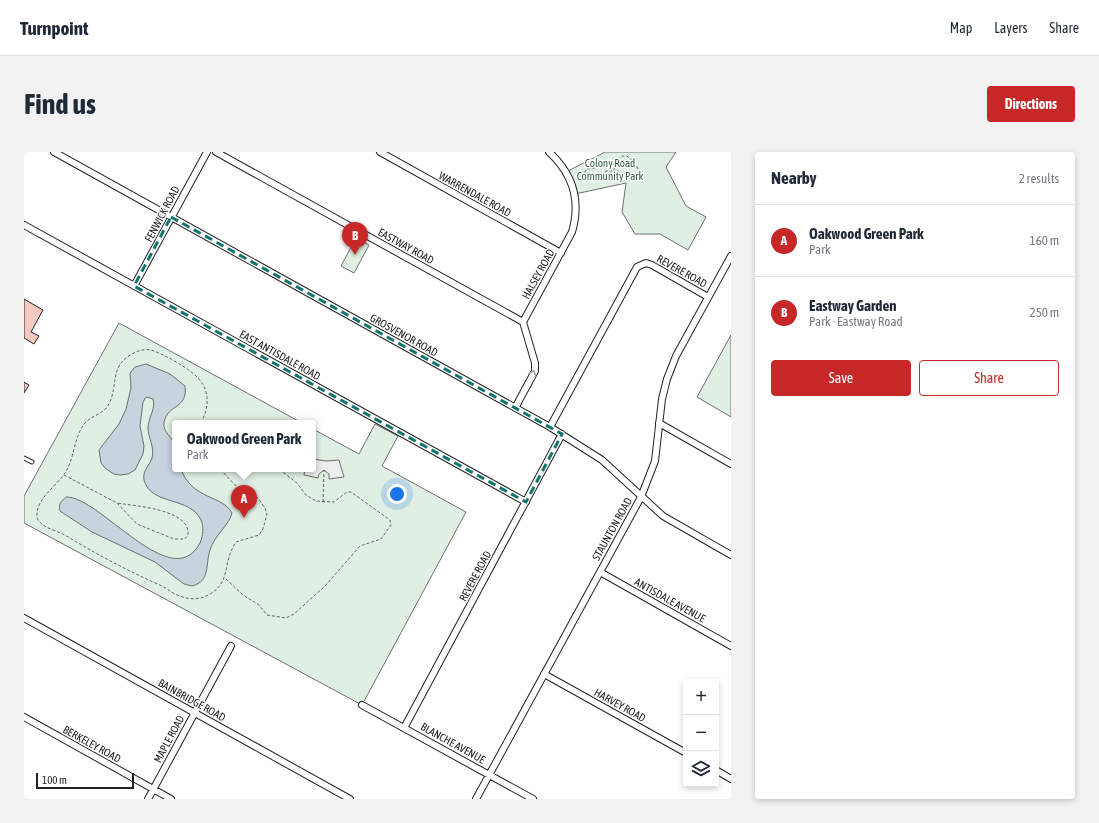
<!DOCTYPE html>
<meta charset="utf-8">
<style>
:root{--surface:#fff;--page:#f2f2f3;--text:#1f2937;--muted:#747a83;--line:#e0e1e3;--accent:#c62828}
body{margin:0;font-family:"Asap Condensed",sans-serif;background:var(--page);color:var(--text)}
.controls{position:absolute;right:12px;bottom:12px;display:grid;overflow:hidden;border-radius:4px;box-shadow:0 2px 6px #0003}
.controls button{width:36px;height:36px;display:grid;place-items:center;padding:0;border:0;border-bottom:1px solid var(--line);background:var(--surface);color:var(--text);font:20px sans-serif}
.scale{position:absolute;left:12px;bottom:10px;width:98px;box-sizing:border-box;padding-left:4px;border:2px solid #222;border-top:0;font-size:11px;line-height:14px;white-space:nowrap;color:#222;-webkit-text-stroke:3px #fff;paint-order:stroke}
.you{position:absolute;left:373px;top:342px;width:14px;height:14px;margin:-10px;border:3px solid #fff;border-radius:50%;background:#1a73e8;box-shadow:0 0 0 6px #1a73e833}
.badge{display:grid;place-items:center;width:26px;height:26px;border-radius:50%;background:var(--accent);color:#fff;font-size:13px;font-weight:700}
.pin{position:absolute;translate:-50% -33px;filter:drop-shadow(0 1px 2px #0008)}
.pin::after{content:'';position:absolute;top:21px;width:14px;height:12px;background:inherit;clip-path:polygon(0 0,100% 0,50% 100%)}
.popup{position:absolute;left:148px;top:268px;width:144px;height:52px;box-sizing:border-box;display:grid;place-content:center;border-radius:4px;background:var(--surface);filter:drop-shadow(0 1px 3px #0005);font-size:13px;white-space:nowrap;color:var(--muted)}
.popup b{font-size:15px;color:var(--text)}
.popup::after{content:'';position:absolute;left:50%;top:100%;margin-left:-8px;border:8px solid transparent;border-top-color:var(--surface)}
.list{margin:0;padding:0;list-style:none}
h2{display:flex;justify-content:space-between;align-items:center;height:52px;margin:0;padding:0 16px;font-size:17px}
h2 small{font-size:13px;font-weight:400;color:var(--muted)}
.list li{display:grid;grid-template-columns:26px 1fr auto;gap:12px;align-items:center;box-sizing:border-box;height:72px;padding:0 16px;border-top:1px solid var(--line)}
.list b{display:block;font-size:15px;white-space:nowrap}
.list p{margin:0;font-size:13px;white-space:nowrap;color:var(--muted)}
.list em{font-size:13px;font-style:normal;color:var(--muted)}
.actions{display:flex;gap:8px;padding:12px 16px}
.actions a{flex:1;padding:9px 0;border:1px solid var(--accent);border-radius:4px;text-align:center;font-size:14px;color:var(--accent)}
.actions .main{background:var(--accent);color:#fff}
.icon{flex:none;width:22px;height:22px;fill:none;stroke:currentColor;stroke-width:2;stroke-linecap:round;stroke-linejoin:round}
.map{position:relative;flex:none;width:707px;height:647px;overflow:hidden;border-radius:4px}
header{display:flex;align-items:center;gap:24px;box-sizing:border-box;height:56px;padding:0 20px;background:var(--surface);border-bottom:1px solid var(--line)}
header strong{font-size:19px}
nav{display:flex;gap:22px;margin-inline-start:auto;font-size:14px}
.intro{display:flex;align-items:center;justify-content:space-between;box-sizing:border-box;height:96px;padding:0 24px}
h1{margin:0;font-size:28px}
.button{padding:10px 18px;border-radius:4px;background:var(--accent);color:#fff;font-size:14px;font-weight:700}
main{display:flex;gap:24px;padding:0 24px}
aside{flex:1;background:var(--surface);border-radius:4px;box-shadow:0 2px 6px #0003}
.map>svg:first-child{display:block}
.green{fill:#e0efe3;stroke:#6f6f6f}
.parking{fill:#ededed;stroke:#6f6f6f}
.water{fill:#c7d3dd;stroke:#6f6f6f}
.building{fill:#f3c9c0;stroke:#222}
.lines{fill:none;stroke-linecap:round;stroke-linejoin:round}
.lane-casing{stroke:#222;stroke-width:5}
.street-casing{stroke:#222;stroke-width:8}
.path{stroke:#646464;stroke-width:1;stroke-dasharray:3 2;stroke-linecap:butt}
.lane{stroke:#fff;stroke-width:3}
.street{stroke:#fff;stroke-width:6}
.oneway{stroke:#9c9c9c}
.marked{fill:none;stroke:#0f766e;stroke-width:3;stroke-dasharray:8 5;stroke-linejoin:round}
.labels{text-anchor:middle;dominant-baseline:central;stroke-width:3;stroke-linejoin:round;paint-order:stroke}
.park-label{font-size:11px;fill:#2f5e38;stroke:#fff}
.street-label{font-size:11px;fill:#222;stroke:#fff}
</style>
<header>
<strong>Turnpoint</strong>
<nav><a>Map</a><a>Layers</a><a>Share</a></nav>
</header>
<div class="intro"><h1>Find us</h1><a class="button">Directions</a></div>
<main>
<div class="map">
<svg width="707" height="647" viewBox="0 0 707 647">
<rect width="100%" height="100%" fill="#fff"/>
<path class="green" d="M581,0H652L642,15L662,54L682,65L664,98L636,82H611L598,60L602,31L551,42L542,20Z
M332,86L345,93L330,121L317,114Z
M95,171L278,271H151V317H289V277L335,302L351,272L374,284L358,314L442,360L338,553L0,371V344Z
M707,183V265L673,245Z"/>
<path class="parking" d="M289,307L302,309L315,308L320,325L305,327V322L300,318L295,322L294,326L280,323L281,317H289Z"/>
<path class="water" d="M122,212L146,222L161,234C164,257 144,252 140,270C138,281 150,285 151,295C152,302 151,310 151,317H157C168,348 199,343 208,361C206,372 190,384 186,398C181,413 187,429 168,434L160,432L131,410L68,380L36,359C34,353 37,349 42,345C76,344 148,444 176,391C179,384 180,375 177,368C166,344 127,354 120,328C118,319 126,313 128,306C131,295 124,286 124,276C124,266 132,257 129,247L122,245L119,250L116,274L120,294L119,302L111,318L104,322L96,323L90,322L82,317L77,311L75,298L95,272L102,257L107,236L106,221L111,215Z"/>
<path class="building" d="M0,147L19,158L7,180L15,184L10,192L0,186Z
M0,230L5,233L0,241Z"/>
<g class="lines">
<defs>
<path id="lane" d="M0,306L8,310"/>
<path id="street" d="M30,0L526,275L578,308L639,364L707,403
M192,0L499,170
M356,0L537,101
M0,73L502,350
M110,134L183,0
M491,256L511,219V211L499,170L548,80C557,49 549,22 525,0
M635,271L707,312
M526,275L613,115L622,111L628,113L684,145
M576,420L707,494
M0,466L326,647
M520,522L662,601
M338,553L509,647
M0,565L147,647
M380,576L538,282
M692,618L707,627
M124,647L207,494
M452,647L617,345L631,309L638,247L643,227L652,204L707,104"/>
</defs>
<use href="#lane" class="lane-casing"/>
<use href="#street" class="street-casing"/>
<path class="path" d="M590,11L598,4H603L611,11L618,25
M590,19L592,23H595L596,21L592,17
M554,26L560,23L573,26L582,19H590L591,13L581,8L572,16L562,17L560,23
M177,271C184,258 186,243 178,231C171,219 140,202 127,198C121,197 115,198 110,201C83,214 96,236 83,255C77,263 67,264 61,271C49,286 51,306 41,321C31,336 11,347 13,366C18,376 31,378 41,383C72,402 104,419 138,434C144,437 149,442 156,444C163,447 172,448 180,445C209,433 197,412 212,390L235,383L239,377L243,362L241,356L234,346L211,333L196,317
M40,323L93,351L113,372L150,387H161L164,383C167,357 110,354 93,351
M299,350L300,318
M202,427L219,443L235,453L243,463L262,466L270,462L301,434L336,394L357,387L367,373L366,368L327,340H323L310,350L292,349L282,343L273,331L255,317"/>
<use href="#lane" class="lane"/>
<use href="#street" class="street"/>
</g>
<defs><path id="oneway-chevron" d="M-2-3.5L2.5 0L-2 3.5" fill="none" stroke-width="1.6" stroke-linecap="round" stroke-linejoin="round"/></defs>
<use class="oneway" href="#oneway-chevron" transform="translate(509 221) rotate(-70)"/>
<path class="marked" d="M147,65L538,282L502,350L110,134Z"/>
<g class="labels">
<g class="park-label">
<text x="586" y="11">Colony Road<tspan x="586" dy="13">Community Park</tspan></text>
</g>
<g class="street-label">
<text transform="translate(451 42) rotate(29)">WARRENDALE ROAD</text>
<text transform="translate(138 62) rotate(-62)">FENWICK ROAD</text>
<text transform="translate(382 94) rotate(29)">EASTWAY ROAD</text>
<text transform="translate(658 119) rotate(29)">REVERE ROAD</text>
<text transform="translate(514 122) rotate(-61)">HALSEY ROAD</text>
<text transform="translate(380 183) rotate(29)">GROSVENOR ROAD</text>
<text transform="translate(256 203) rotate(29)">EAST ANTISDALE ROAD</text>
<text transform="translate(588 377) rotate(-61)">STAUNTON ROAD</text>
<text transform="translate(451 424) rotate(-62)">REVERE ROAD</text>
<text transform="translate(646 448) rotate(29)">ANTISDALE AVENUE</text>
<text transform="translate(168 548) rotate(29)">BAINBRIDGE ROAD</text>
<text transform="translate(596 553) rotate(29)">HARVEY ROAD</text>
<text transform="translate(145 587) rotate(-62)">MAPLE ROAD</text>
<text transform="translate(429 591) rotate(29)">BLANCHE AVENUE</text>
<text transform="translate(68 592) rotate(29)">BERKELEY ROAD</text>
</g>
</g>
</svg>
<div class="controls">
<button>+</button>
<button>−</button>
<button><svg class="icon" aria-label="layers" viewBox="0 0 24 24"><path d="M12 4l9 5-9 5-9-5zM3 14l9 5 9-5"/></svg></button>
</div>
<div class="scale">100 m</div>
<div class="you"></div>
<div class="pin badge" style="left:220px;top:366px">A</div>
<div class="popup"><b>Oakwood Green Park</b>Park</div>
<div class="pin badge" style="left:331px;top:103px">B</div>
</div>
<aside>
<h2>Nearby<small>2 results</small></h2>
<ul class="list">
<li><span class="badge">A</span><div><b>Oakwood Green Park</b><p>Park</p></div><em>160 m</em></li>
<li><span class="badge">B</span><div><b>Eastway Garden</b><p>Park · Eastway Road</p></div><em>250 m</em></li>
</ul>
<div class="actions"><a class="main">Save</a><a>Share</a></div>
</aside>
</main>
